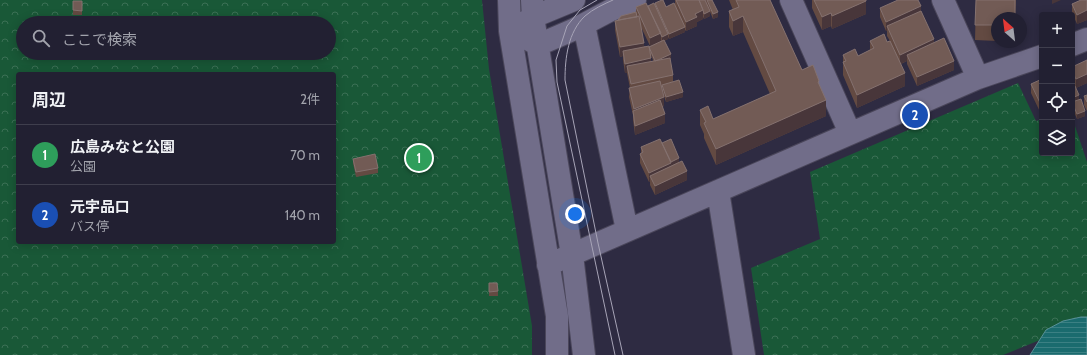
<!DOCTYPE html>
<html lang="ja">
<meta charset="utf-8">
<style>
:root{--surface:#222032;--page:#2a283a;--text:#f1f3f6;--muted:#a2a3ac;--line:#3f3e4d;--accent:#b45309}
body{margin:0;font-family:Cabin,"Noto Sans JP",sans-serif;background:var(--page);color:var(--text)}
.controls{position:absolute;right:12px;top:12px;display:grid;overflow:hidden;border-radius:4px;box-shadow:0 2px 10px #0003}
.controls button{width:36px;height:36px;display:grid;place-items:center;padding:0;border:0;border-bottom:1px solid var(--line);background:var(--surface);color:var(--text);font:20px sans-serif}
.compass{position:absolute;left:991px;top:12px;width:36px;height:36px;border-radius:50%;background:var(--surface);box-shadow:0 2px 10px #0003;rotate:332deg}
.you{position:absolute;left:575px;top:214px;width:14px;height:14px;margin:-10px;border:3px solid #fff;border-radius:50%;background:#1a73e8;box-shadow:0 0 0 6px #1a73e833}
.badge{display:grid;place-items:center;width:26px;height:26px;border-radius:50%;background:var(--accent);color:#fff;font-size:13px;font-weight:700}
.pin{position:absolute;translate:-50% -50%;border:2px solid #fff;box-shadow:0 1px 4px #0006}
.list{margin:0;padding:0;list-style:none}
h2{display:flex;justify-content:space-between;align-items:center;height:52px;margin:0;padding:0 16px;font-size:17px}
h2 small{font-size:13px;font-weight:400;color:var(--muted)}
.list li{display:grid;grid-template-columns:26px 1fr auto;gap:12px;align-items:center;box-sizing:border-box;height:60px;padding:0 16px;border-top:1px solid var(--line)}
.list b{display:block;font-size:15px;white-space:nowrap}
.list p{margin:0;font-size:13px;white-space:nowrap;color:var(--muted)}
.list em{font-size:13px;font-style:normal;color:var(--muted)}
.icon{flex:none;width:22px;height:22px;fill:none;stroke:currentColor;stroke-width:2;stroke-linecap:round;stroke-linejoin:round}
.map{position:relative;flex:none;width:1087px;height:355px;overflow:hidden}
.search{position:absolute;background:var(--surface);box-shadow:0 2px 10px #0003;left:16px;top:16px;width:320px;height:44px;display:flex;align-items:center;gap:10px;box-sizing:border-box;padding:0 14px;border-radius:22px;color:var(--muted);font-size:15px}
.panel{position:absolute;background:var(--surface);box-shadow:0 2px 10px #0003;left:16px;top:72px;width:320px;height:172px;border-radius:4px}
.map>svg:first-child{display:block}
.park{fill:url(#park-crowns);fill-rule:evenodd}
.water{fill:url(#water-rules);stroke:#589097}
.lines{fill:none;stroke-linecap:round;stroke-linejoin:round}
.minor-casing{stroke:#4a465a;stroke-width:24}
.minor{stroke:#716d89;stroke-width:22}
.tram{stroke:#a7a4b7;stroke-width:1}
.wall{fill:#634a42;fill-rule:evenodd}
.shaded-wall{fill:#48363a}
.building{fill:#725b55;stroke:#84716f}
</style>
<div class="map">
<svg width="1087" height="355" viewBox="0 0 1087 355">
<defs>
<pattern id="park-crowns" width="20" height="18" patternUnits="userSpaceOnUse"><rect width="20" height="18" fill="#195837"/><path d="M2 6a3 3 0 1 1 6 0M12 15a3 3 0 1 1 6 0" fill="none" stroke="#3b7055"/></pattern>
<pattern id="water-rules" width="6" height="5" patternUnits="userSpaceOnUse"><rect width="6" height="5" fill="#1a6b6e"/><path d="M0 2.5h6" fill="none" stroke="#3b8083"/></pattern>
</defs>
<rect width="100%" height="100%" fill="#2e2b42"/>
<path class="park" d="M0,0H482L489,69L532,326V355H0ZM23,23H329V53H23ZM18,74H334V242H18Z
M1018,83L1036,121L1042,119V153H1072V117L1087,162V321L1003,355H764L751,268L820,239L810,172Z"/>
<path class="water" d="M1081,317H1087V355H1030L1046,330L1063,321Z"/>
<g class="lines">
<defs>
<path id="minor" d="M509,0L510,31L557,316V355
M532,0L533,17L572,255L584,355
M791,0L850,133
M943,0L978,78
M522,24L533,17L574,0
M584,25L627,230
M526,38L538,45L575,29L611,10L635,0
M1072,45L1087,39
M718,191L744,355
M548,265L978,78L1042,56"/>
</defs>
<use href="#minor" class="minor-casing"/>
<use href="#minor" class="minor"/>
<path class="tram" d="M597,0L580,10L567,26L556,60L557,82L615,355
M613,0C604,4 593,9 585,16C568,32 565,58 565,80L598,243L623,355"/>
</g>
<path class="wall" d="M675,0H705L710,16L704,19L703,17V19L697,22V26L686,31L685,30V32L669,39L668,37V39L664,41L671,59H670L673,75V82L683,97L666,102L662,90V87H661L664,106L662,107L665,123L635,135L633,120V115L629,97L630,88L627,73H625L623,60V56L620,57L615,30V21L618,20L636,12V7L655,5V3L666,7L675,5ZM641,27L650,46L649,47L644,46ZM651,55L653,60V61H651Z
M705,0H712L718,17L713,19Z
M729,0H770L802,70L819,86L826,116L716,165L704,138V134L700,125V110L713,119L770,94L743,32L733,36L729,27V11L733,10Z
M812,0H866V14L832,29L831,26L822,30L812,8Z
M976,0H1016L1015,18H997V41L975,40Z
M1087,0V20L1077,24L1072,13V4Z
M73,1H82V15H73Z
M880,8L921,11L934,42L954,70L917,86L907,64V61L901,64L905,86L857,108L843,75V55L858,56L870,50V41L887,42L890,41L887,36V31H886L880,17Z
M1087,60V83L1076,88L1072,80V67Z
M1042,79V114H1041L1031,93V84Z
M1072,87L1085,116L1077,119L1072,107Z
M1087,95V111L1084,105V96Z
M662,143L679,162L687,180L655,195L650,185V182H649L640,163V154L641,153V147Z
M353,159L378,168V173L356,177L353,163Z
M489,283L498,291V296H489Z"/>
<path class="shaded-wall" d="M1052,0H1061L1052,4Z
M866,1V14L832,29V16Z
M921,6V16L887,26V31H886V22Z
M703,10V19L697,22V26L686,31V22L695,14Z
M1087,10V20L1077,24V15Z
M710,11V16L704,19V14Z
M718,12V17L713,19V14Z
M831,13V26L822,30V17Z
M743,16V32L733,36V21Z
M685,27V32L669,39V34Z
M661,33V43L650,47V38Z
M668,34V39L662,42V37Z
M934,39V48L907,55V61L900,64V55Z
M644,43V52L623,51V56L620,57V47Z
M671,54V59L655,66V61Z
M651,58V68L627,66V73H625V64Z
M954,61V70L917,86V77Z
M905,73V86L857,108V95Z
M1087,74V83L1076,88V79Z
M683,92V97L666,102V97Z
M1079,95V100L1072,103V98Z
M664,97V106L634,118V109Z
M826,100V116L716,165V149Z
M1085,111V116L1077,119V114Z
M665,114V123L635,135V126Z
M679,158V162L650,176V182H649V173Z
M687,171V180L655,195V186Z"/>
<path class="building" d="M662,0H663L666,7L674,3L685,27L669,34L655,3Z
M676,0H699L703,10L695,14L697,17L686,22Z
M699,0H705L710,11L704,14L703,10Z
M707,0H712L718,12L713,14Z
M736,0H770L802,70L813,65L819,81L818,82L826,100L716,149L704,123L706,122L700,110L708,106L713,119L776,91L743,16L733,21L729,11L739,7Z
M814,0H866V1L832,16L831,13L822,17Z
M898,0H918L921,6L886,22L880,8Z
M976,0H1015V18H997V25H975Z
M1081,0H1087V10L1077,15L1072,4Z
M73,1H82V11L73,10Z
M646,3L661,33L650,38L636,7Z
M654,3L668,34L662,37L648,6Z
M921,11L934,39L900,55L887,26Z
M636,12L637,17L618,20L621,16Z
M639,16L644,43L620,47L615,21Z
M884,34L887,42L890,41L905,73L857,95L843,62L846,61L843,55L855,49L858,56L874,48L870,41Z
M944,38L954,61L917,77L907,55Z
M664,40L671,54L658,60L655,61L649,47Z
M649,46L651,58L625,64L623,51Z
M670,58L673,75L631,84L627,66Z
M1087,60V74L1076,79L1072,71V67Z
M1042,79V105H1041L1031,84Z
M679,80L683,92L666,97L662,85Z
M660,81L664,97L634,109L629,88Z
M1075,86L1079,95L1072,98V87Z
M1087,95V102L1084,96Z
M1081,99L1085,111L1077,114L1072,102Z
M660,100L665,114L635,126L633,111Z
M660,139L671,163L649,173L640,154L643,152L641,147Z
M671,139L679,158L671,162L662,143Z
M375,154L378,168L356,172L353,159Z
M682,161L687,171L655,186L650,176Z
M489,283H497L498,291L489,292Z"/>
</svg>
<div class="controls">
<button>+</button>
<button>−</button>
<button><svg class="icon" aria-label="locate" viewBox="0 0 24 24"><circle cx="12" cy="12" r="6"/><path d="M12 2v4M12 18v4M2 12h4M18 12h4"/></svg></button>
<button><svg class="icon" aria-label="layers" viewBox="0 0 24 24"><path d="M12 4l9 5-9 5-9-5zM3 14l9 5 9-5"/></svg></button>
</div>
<svg class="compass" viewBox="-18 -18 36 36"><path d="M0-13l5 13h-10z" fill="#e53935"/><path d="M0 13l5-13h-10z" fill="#a2a3ac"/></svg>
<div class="you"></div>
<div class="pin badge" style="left:419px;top:158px;background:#2e9e5b">1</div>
<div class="pin badge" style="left:915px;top:115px;background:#1a4fb4">2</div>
<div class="search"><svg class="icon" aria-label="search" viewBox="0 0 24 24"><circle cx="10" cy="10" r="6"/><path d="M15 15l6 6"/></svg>ここで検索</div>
<section class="panel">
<h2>周辺<small>2件</small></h2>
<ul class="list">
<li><span class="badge" style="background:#2e9e5b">1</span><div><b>広島みなと公園</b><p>公園</p></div><em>70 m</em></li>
<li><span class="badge" style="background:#1a4fb4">2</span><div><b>元宇品口</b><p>バス停</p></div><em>140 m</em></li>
</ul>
</section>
</div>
